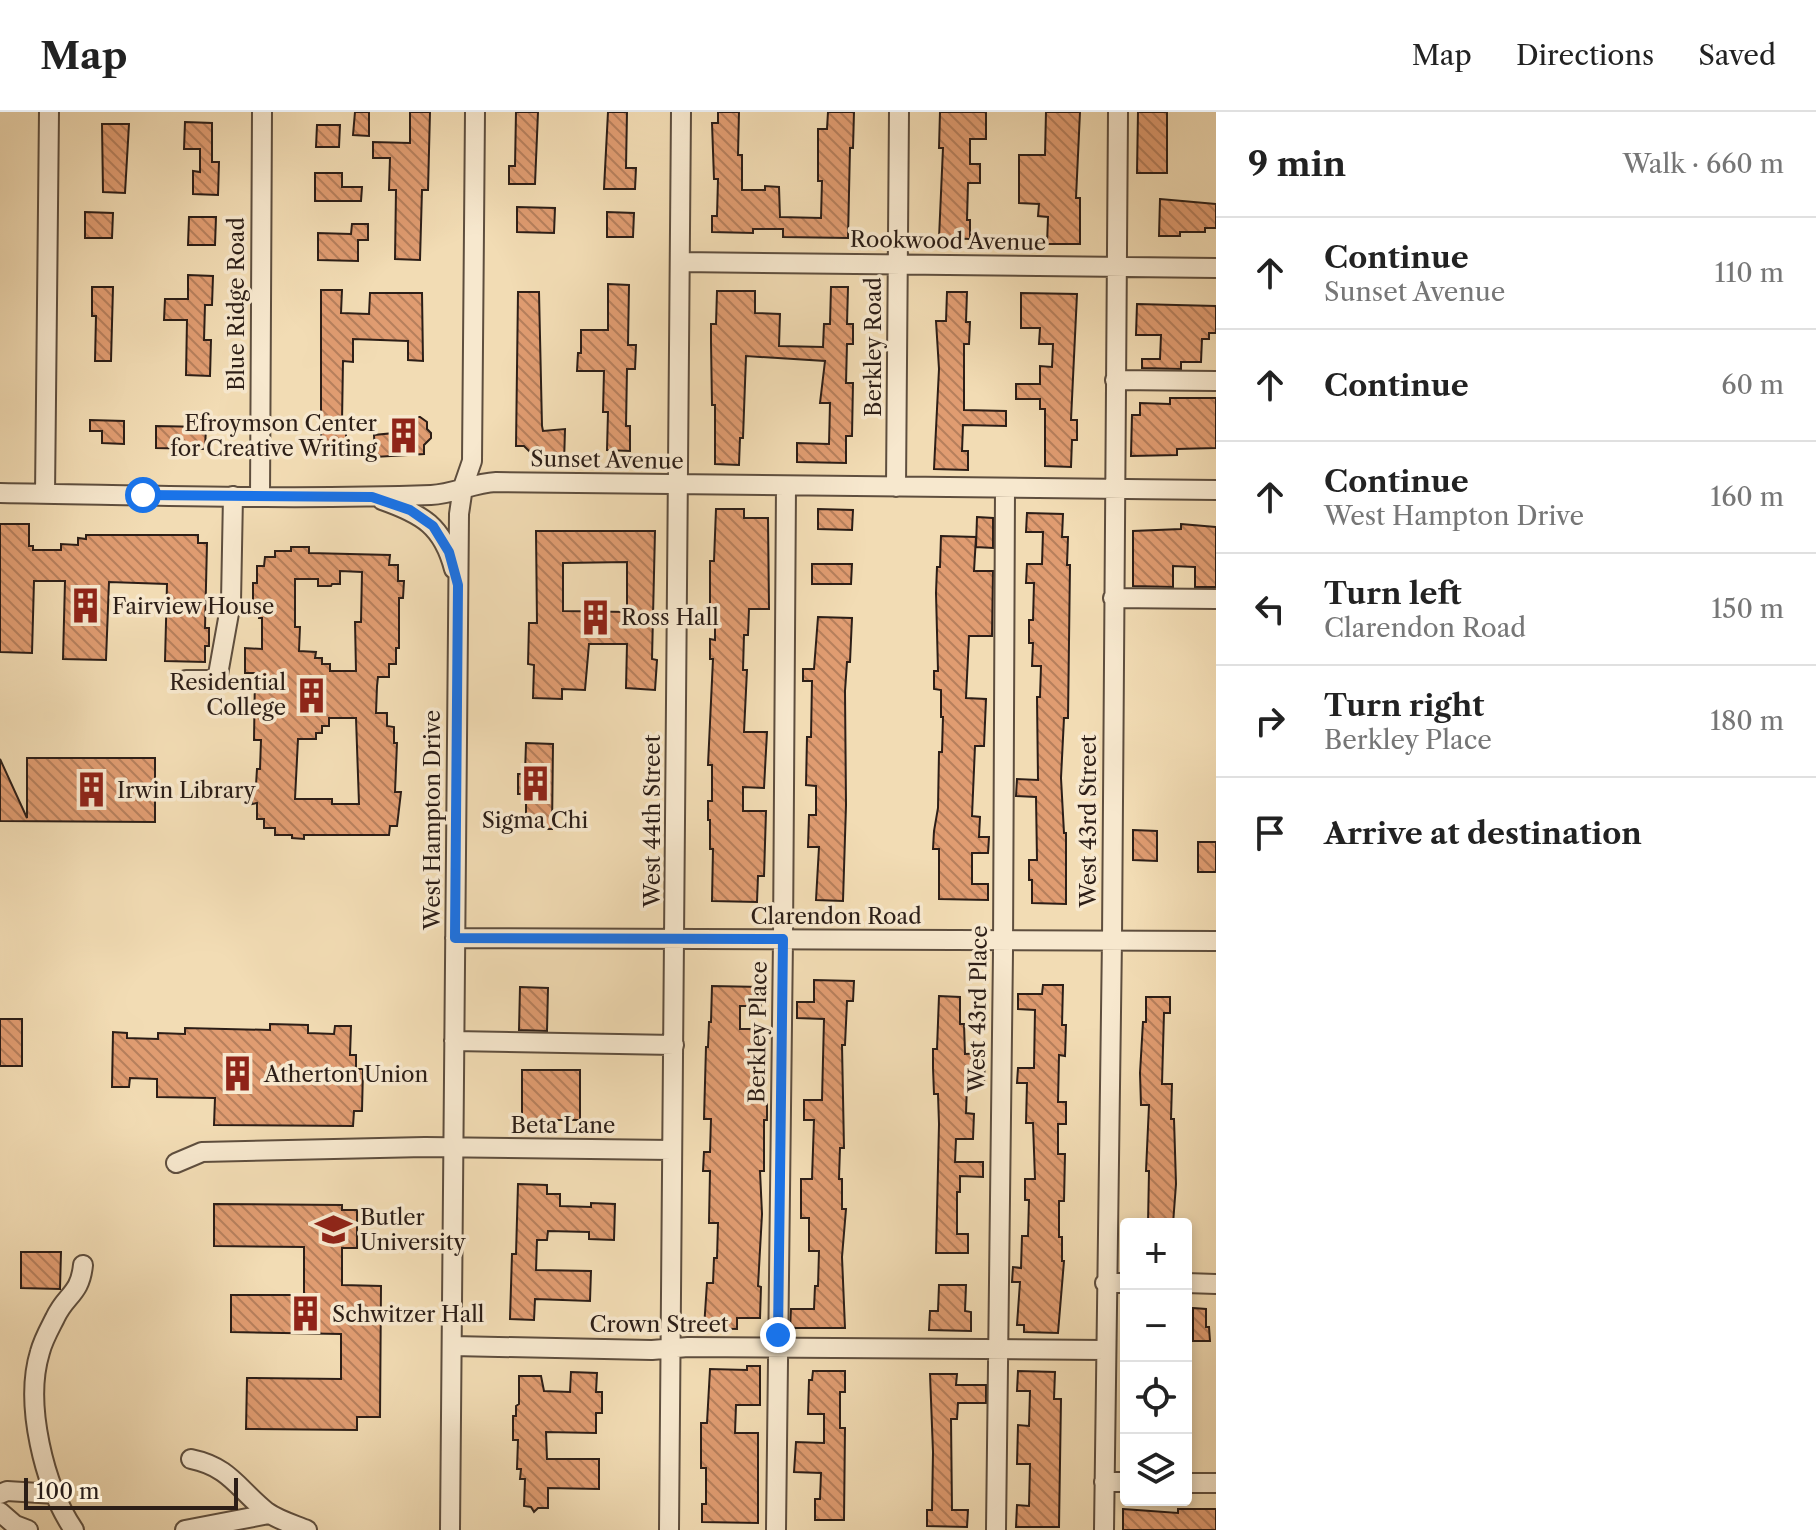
<!DOCTYPE html>
<meta charset="utf-8">
<style>
:root{--surface:#fff;--page:#f6f6f6;--text:#222;--muted:#767676;--line:#e0e0e0}
body{margin:0;font-family:"Libre Caslon Text",serif;background:var(--page);color:var(--text)}
.controls{position:absolute;right:24px;bottom:24px;display:grid;overflow:hidden;border-radius:8px;box-shadow:0 4px 12px #0003}
.controls button{width:72px;height:72px;display:grid;place-items:center;padding:0;border:0;border-bottom:2px solid var(--line);background:var(--surface);color:var(--text);font:40px sans-serif}
.scale{position:absolute;left:24px;bottom:20px;width:214px;box-sizing:border-box;padding-left:8px;border:4px solid #2c1e17;border-top:0;font-size:22px;line-height:28px;white-space:nowrap;color:#2c1e17;-webkit-text-stroke:6px #f7e8ce;paint-order:stroke}
.stop{position:absolute;width:24px;height:24px;margin:-18px;border:6px solid #1a73e8;border-radius:50%;background:#fff}
.stop.end{background:#1a73e8;border-color:#fff;box-shadow:0 2px 8px #0008}
.list{margin:0;padding:0;list-style:none}
h2{display:flex;justify-content:space-between;align-items:center;height:104px;margin:0;padding:0 32px;font-size:34px}
h2 small{font-size:26px;font-weight:400;color:var(--muted)}
.list li{display:grid;grid-template-columns:52px 1fr auto;gap:24px;align-items:center;box-sizing:border-box;height:112px;padding:0 32px;border-top:2px solid var(--line)}
.list b{display:block;font-size:30px;white-space:nowrap}
.list p{margin:0;font-size:26px;white-space:nowrap;color:var(--muted)}
.list em{font-size:26px;font-style:normal;color:var(--muted)}
.icon{flex:none;width:44px;height:44px;fill:none;stroke:currentColor;stroke-width:2;stroke-linecap:round;stroke-linejoin:round}
.map{position:relative;flex:none;width:1216px;height:1418px;overflow:hidden}
header{display:flex;align-items:center;gap:48px;box-sizing:border-box;height:112px;padding:0 40px;background:var(--surface);border-bottom:2px solid var(--line)}
header strong{font-size:38px}
nav{display:flex;gap:44px;margin-inline-start:auto;font-size:28px}
main{display:flex}
aside{flex:1;background:var(--surface)}
.map>svg:first-child{display:block}
.building{fill:url(#building-back-hatch);stroke:#2c1e17;stroke-width:2;fill-rule:evenodd}
.lines{fill:none;stroke-linecap:round;stroke-linejoin:round}
.minor-casing{stroke:#5e4e3e;stroke-width:22}
.minor{stroke:#f7e8ce;stroke-width:18}
.route{stroke:#1a73e8;stroke-width:10}
.labels{text-anchor:middle;dominant-baseline:central;stroke-width:7;stroke-linejoin:round;paint-order:stroke}
.street-label{font-size:22px;fill:#2c1e17;stroke:#f7e8ce}
.poi-label{font-size:22px;fill:#2c1e17;stroke:#f7e8ce;text-anchor:start}
</style>
<header>
<strong>Map</strong>
<nav><a>Map</a><a>Directions</a><a>Saved</a></nav>
</header>
<main>
<div class="map">
<svg width="1216" height="1418" viewBox="0 0 1216 1418">
<defs>
<pattern id="building-back-hatch" width="6" height="6" patternUnits="userSpaceOnUse" patternTransform="scale(2)"><rect width="6" height="6" fill="#e09c71"/><path d="M-1 5l2 2M0 0l6 6M5-1l2 2" fill="none" stroke="#b67f5c"/></pattern>
</defs>
<rect width="100%" height="100%" fill="#f2dcb4"/>
<filter id="stains"><feTurbulence type="fractalNoise" baseFrequency=".0025" numOctaves="4"/><feColorMatrix values="0 0 0 0 .2 0 0 0 0 .09 0 0 0 0 .02 0 0 0 .5 -.17"/></filter>
<radialGradient id="worn" r=".72"><stop offset=".6" stop-color="#630" stop-opacity="0"/><stop offset="1" stop-color="#630" stop-opacity=".3"/></radialGradient>
<path class="building" d="M355,0H369V24L353,23Z
M410,0H430L428,78H422L420,148L395,147L396,78H389L390,46H373V30L410,31Z
M516,0H538L535,72H509V54H515Z
M608,0H627L626,56H636L635,77H604Z
M718,0H739L738,43H742V78H765V74L779,75L780,105L821,106L822,69H818V17H827L828,0H854L853,36H850L848,126L783,125V117H753V121L712,120V104H717L718,67H714L712,11H718Z
M940,0H986V27H970V52H980V71H968L967,108H970V127L939,126L943,36H939Z
M1046,0H1080L1076,86H1080V132H1047L1048,105L1038,104L1039,92L1019,91V43H1045Z
M1138,0H1167V61H1137Z
M185,10L212,11V50H219L218,83L193,82V59L200,60V37H184Z
M102,12H129L125,81L103,80Z
M317,13H340L339,35H316Z
M315,61H342V75H362L361,89H315Z
M1160,87L1216,92V116H1205V120H1180V124H1159Z
M517,95L555,96L554,121L517,120Z
M85,100L113,101L112,126H85Z
M607,100L634,101L633,125H607Z
M189,105H216L215,133H188Z
M352,112H368V128H358V149L318,148V121L351,122Z
M188,163L213,164L212,193H205L204,228H211L210,264L186,263L187,208H164L165,187H188Z
M608,172L629,173L628,233H636L635,257H627L626,314H630V339L607,338L608,300H603L604,259H577L578,241H581V218H608Z
M92,175H113L111,249H95L96,204H92Z
M831,175H848L847,212H853V232H847L846,271H853L852,324H846V351L797,350V331L829,332L830,291H820L825,249L746,244L743,326H740L739,353L715,352V293H712L711,230V212H716L717,179H755V201L780,202L779,234L823,235L824,212H830Z
M321,178H342L341,201L369,202L370,181H422L423,249L408,248V229L353,227V250L343,249L342,310H346V345H321Z
M518,180H539L542,314L543,319L565,317L564,352H544V339L532,342L524,334H516Z
M947,180H967L966,210H970L969,232H964V298L1006,299V314L963,313L962,339H968V358L934,357L939,257L936,209H946Z
M1021,181L1077,182L1071,308H1077V328H1072L1071,355L1045,354V297H1040V287H1016V272H1040V254L1052,255L1053,232H1039L1040,216H1021Z
M1137,192L1216,194V221H1209V227H1202L1201,250H1181V257L1142,256V247H1160L1161,223H1136Z
M1170,286H1216V336L1177,337V343L1131,344L1132,303H1140V291L1170,292Z
M413,305H420L427,310V317L431,321V326L424,333V342L375,345L374,323L394,321V318L403,317L404,310Z
M90,308L124,309V332L102,331V319H90Z
M156,314L206,315L205,337L156,336Z
M716,397H744V406H768L769,497H749L748,523H744L743,558H747L744,620H767L764,676L743,675V699H766L764,764H758L757,790L712,789L713,737H710V708H708V689H712V653H708L713,547H710V527L715,528V495H710V449H714Z
M818,397L853,398L852,418L818,417Z
M1027,401L1063,402L1062,425H1068L1067,453H1070L1068,606H1064L1061,666L1064,721H1066V792L1032,791V768H1029V748H1037L1036,685L1016,684L1017,667L1038,668L1037,585H1040L1041,554H1032L1033,531H1029V508H1033L1034,471H1026L1027,452H1042L1043,420H1026Z
M977,405L993,406V436L976,435Z
M0,412H29V434H33V438H61V432L78,433V426L86,427V423H198V431H207L205,516H209V534H205V550L165,549L167,472L109,470L106,548L63,547L65,469H34L32,541L0,540Z
M1181,412L1216,415V475H1195V455L1173,454V475L1133,474V419L1181,417Z
M536,419H655L652,547L657,548L655,578L626,576L627,532H589L585,578L562,577V587L533,586L534,553L528,552L529,511H537ZM627,450V500L563,499V451Z
M941,424L976,425L974,459H993L992,524H969L966,586L986,587L984,634H975L972,704L980,705L979,725H989L988,741H972V772H988V788L939,787V737H933L934,719L938,696L939,640H942L943,605H941V578L934,577V559H938L936,481L937,455H940Z
M291,435H309V441L390,443L389,453H398V469H404L403,486H399V536H396V552H389V565H378L377,574L376,601H387V614L394,615V631H397L395,680H401L397,714H390L389,723H304V727L292,726V723H275V716H264V707H257V691L252,692V673H256L257,657H260L261,628H254L255,561H245V536L262,537V506H259V491H253V471H257V454H264L265,445H275V439H291ZM340,459L362,460L361,510H355L356,559H330V552H322V546H315L316,540L299,539L300,515H295V467H318V474H331L332,472H340ZM329,606H356L359,692H332V687H295L298,627H316V621H322V614H329Z
M812,452H852L851,472H812Z
M818,505L852,506L850,550H847L845,579L846,693L843,789L816,788L819,735H808L809,703H816V674L806,673L807,625H811L812,569H803V557H814Z
M526,631L553,632L552,717H535V710H526V682H518V662H525Z
M27,646H155V710L0,709V647L27,706Z
M1133,718L1157,719V749L1133,748Z
M1198,730H1216V760H1198Z
M814,868L854,869L853,889H847L845,933H842L844,1036H840L839,1067H842V1097H846L842,1145L845,1216H790L791,1197H814L815,1174H818L819,1139H809V1106H801V1067H812L814,1008H804V988H822L824,907L797,906V890H814Z
M1043,873H1063L1062,913H1066L1065,944L1059,943L1058,990H1066V1012H1058V1042H1065L1064,1089H1059V1125H1062V1149H1064L1058,1221L1024,1220V1213H1017L1020,1170H1012L1013,1155L1021,1156L1022,1124H1028L1029,1088H1025V1067H1035L1033,1011H1026L1027,971H1017L1018,956H1034L1035,898L1018,897V882H1042Z
M712,874L762,875L761,894H740V917H762V965H764V992H767V1008H764V1059H760L762,1102L758,1174L761,1175L760,1206H737V1217L704,1216L707,1171H713L714,1146H717L718,1111H709L710,1059H703L704,1040H710L711,1007H704L706,935H708L709,910H711Z
M520,875L548,876L547,919L519,918Z
M939,884L960,885V912H964L965,942L985,941L984,973H967L966,1001L974,1002L973,1027H956L955,1050H983V1065L960,1064V1080H957V1122H968V1141H936L939,1012L938,982H934L933,956V937H937Z
M1146,885H1170V901H1164L1162,972H1172L1171,1007H1174L1176,1072L1173,1112H1148L1149,1059H1146L1149,993H1141L1140,961L1143,910H1146Z
M0,907H22V954H0Z
M270,912L308,913V921L334,922L335,914H351L350,943H356V957H363L362,999H354L353,1014L214,1013L215,986L157,985V967L130,966L129,975H112L113,920L127,921V926L158,927V921L185,922V916L270,918Z
M522,958H580V1008H522Z
M518,1072L547,1073V1082H560V1094L591,1095V1091L615,1092L614,1128L589,1127V1120L548,1119L547,1128H537L536,1158L591,1159L590,1189L535,1187L534,1208L510,1207L512,1142H516Z
M214,1092L342,1093V1098H357V1136H342V1173L381,1174L380,1305H357V1318L246,1317L247,1266L341,1267V1222L231,1220V1183H304V1135L214,1134Z
M21,1140H61L60,1177L21,1176Z
M939,1173H966L965,1199L971,1200V1219L929,1218L930,1199H938Z
M1193,1196L1206,1197V1215H1209L1210,1229H1193Z
M747,1254H760V1293H736L735,1321H758V1411L702,1410V1392H706V1356H701V1311H707L710,1257L747,1258Z
M813,1259H845V1280H840V1316H845L844,1408H815V1387H820L821,1361L794,1360L796,1330L824,1331V1302H808L809,1268H812Z
M1018,1259L1055,1260L1054,1287H1061L1059,1415H1016L1017,1393L1029,1394L1030,1352H1017L1018,1313L1029,1314L1030,1279H1017Z
M571,1260L597,1261L596,1280H602V1301H596V1321L546,1320L547,1347H599V1377L548,1376V1396H538L534,1400L531,1395L524,1394L525,1367H520L521,1357H517L518,1328H513V1304H516V1294L519,1292V1264H541L544,1279L570,1280Z
M930,1262H957L956,1273H986V1291H958L957,1307H951L952,1398H968L967,1415L927,1414V1398H932L933,1340Z
M1123,1397L1178,1401V1397H1216V1418H1123Z"/>
<g class="lines">
<defs>
<path id="minor" d="M680,150L1216,156
M1115,268L1216,269
M896,375L899,0
M0,381C144,383 288,388 431,383C454,382 473,371 496,370L1216,378
M45,382L49,0
M260,385L262,0
M382,388C422,402 443,414 454,457
M1113,486L1216,487
M186,568H217L231,490L233,384
M455,826L1216,829
M454,929L674,933
M176,1051L202,1040L425,1035L672,1038
M1105,1171H1126
M1186,1171L1216,1172
M453,1234L652,1238L688,1235L1105,1238
M191,1347C230,1355 238,1377 267,1400C278,1408 295,1413 307,1418
M1104,1370H1126
M1186,1371H1216
M0,1382L7,1379L55,1382
M0,1400L15,1413L28,1418
M74,1418C44,1374 24,1292 40,1240C43,1228 50,1216 55,1206C66,1182 80,1183 83,1153
M185,1418L269,1402
M450,1418L459,402L463,375L472,349L475,0
M669,1418L681,0
M776,1418L783,827L786,374
M996,1418L1003,840L1005,376
M1104,1418L1112,827L1118,0"/>
</defs>
<use href="#minor" class="minor-casing"/>
<use href="#minor" class="minor"/>
</g>
<g class="lines">
<path class="route" d="M143,383L372,385L410,398L433,414L449,440L458,473L455,826L783,827L778,1223"/>
</g>
<defs>
<symbol id="building-bare" viewBox="-9 -9 18 18"><path d="M-4-6H4V6H1V3H-1V6H-4ZM-2.5-4.3h1.7v1.8h-1.7ZM.8-4.3h1.7v1.8H.8ZM-2.5-1h1.7V.8h-1.7ZM.8-1h1.7V.8H.8Z" fill="#8f2418" stroke="#f7e8ce" stroke-width="2.5" paint-order="stroke"/></symbol>
<symbol id="university-bare" viewBox="-9 -9 18 18"><path d="M0-5L7-2L0 1L-7-2ZM-4 1L0 2.5L4 1V4Q0 6-4 4Z" fill="#8f2418" stroke="#f7e8ce" stroke-width="2.5" paint-order="stroke"/></symbol>
</defs>
<g fill-rule="evenodd">
<use href="#building-bare" x="378" y="298" width="51" height="51"/>
<use href="#building-bare" x="60" y="468" width="51" height="51"/>
<use href="#building-bare" x="570" y="480" width="51" height="51"/>
<use href="#building-bare" x="286" y="558" width="51" height="51"/>
<use href="#building-bare" x="510" y="646" width="51" height="51"/>
<use href="#building-bare" x="66" y="652" width="51" height="51"/>
<use href="#building-bare" x="212" y="936" width="51" height="51"/>
<use href="#university-bare" x="308" y="1092" width="51" height="51"/>
<use href="#building-bare" x="280" y="1176" width="51" height="51"/>
</g>
<g class="labels">
<g class="street-label">
<text transform="translate(948 129) rotate(1)">Rookwood Avenue</text>
<text transform="translate(236 192) rotate(-90)">Blue Ridge Road</text>
<text transform="translate(873 235) rotate(-90)">Berkley Road</text>
<text transform="translate(607 348) rotate(1)">Sunset Avenue</text>
<text transform="translate(432 708) rotate(-90)">West Hampton Drive</text>
<text transform="translate(652 709) rotate(-90)">West 44th Street</text>
<text transform="translate(1088 709) rotate(-90)">West 43rd Street</text>
<text x="836" y="804">Clarendon Road</text>
<text transform="translate(978 897) rotate(-89)">West 43rd Place</text>
<text transform="translate(758 920) rotate(-89)">Berkley Place</text>
<text x="563" y="1013">Beta Lane</text>
<text x="659" y="1212">Crown Street</text>
</g>
<g class="poi-label">
<text x="377" y="311" text-anchor="end">Efroymson Center<tspan x="377" dy="25">for Creative Writing</tspan></text>
<text x="112" y="494">Fairview House</text>
<text x="621" y="505">Ross Hall</text>
<text x="286" y="570" text-anchor="end">Residential<tspan x="286" dy="25">College</tspan></text>
<text x="117" y="678">Irwin Library</text>
<text x="535" y="708" text-anchor="middle">Sigma Chi</text>
<text x="264" y="962">Atherton Union</text>
<text x="360" y="1105">Butler<tspan x="360" dy="25">University</tspan></text>
<text x="332" y="1202">Schwitzer Hall</text>
</g>
</g>
<rect width="100%" height="100%" filter="url(#stains)"/>
<rect width="100%" height="100%" fill="url(#worn)"/>
</svg>
<div class="controls">
<button>+</button>
<button>−</button>
<button><svg class="icon" aria-label="locate" viewBox="0 0 24 24"><circle cx="12" cy="12" r="6"/><path d="M12 2v4M12 18v4M2 12h4M18 12h4"/></svg></button>
<button><svg class="icon" aria-label="layers" viewBox="0 0 24 24"><path d="M12 4l9 5-9 5-9-5zM3 14l9 5 9-5"/></svg></button>
</div>
<div class="scale">100 m</div>
<div class="stop" style="left:143px;top:383px"></div>
<div class="stop end" style="left:778px;top:1223px"></div>
</div>
<aside>
<h2>9 min<small>Walk · 660 m</small></h2>
<ul class="list">
<li><svg class="icon" aria-label="ahead" viewBox="0 0 24 24"><path d="M12 20V5M6 11l6-6 6 6"/></svg><div><b>Continue</b><p>Sunset Avenue</p></div><em>110 m</em></li>
<li><svg class="icon" aria-label="ahead" viewBox="0 0 24 24"><path d="M12 20V5M6 11l6-6 6 6"/></svg><div><b>Continue</b></div><em>60 m</em></li>
<li><svg class="icon" aria-label="ahead" viewBox="0 0 24 24"><path d="M12 20V5M6 11l6-6 6 6"/></svg><div><b>Continue</b><p>West Hampton Drive</p></div><em>160 m</em></li>
<li><svg class="icon" aria-label="left" viewBox="0 0 24 24"><path d="M17 20v-9H6M10 6l-5 5 5 5"/></svg><div><b>Turn left</b><p>Clarendon Road</p></div><em>150 m</em></li>
<li><svg class="icon" aria-label="right" viewBox="0 0 24 24"><path d="M7 20v-9h11M14 6l5 5-5 5"/></svg><div><b>Turn right</b><p>Berkley Place</p></div><em>180 m</em></li>
<li><svg class="icon" aria-label="arrive" viewBox="0 0 24 24"><path d="M6 21V4h12l-3 4 3 4H6"/></svg><div><b>Arrive at destination</b></div></li>
</ul>
</aside>
</main>
